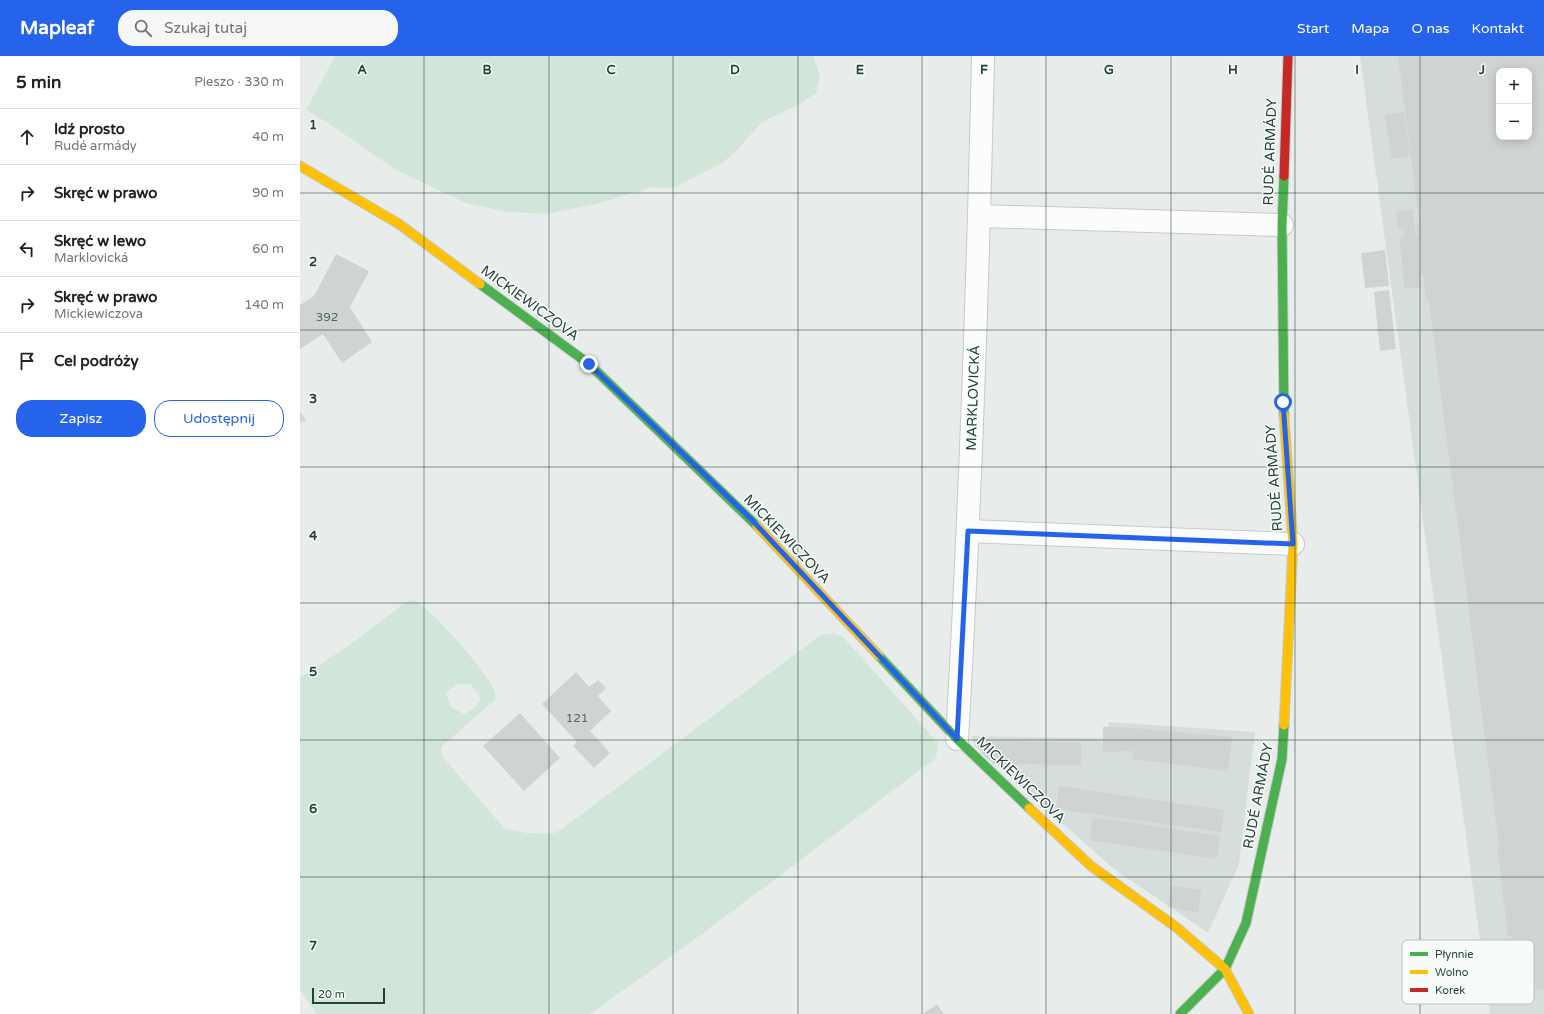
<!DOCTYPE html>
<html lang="pl">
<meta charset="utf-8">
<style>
:root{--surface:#fff;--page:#f6f6f6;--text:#202124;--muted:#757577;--line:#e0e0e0;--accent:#2563eb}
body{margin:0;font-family:"Varela Round",sans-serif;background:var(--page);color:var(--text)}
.controls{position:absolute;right:12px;top:12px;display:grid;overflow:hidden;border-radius:8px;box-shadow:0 2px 10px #0003}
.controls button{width:36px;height:36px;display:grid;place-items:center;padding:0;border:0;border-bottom:1px solid var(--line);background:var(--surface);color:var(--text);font:20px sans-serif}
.scale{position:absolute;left:12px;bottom:10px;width:73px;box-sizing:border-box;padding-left:4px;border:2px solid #24423a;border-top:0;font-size:11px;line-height:14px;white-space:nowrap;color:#24423a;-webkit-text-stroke:3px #f7fbf9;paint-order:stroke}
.stop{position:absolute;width:12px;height:12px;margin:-9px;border:3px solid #2563eb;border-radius:50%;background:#fff}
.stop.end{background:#2563eb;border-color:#fff;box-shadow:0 1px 4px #0008}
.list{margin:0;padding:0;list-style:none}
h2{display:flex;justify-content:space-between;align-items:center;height:52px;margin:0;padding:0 16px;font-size:17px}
h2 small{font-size:13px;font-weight:400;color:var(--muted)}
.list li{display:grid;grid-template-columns:26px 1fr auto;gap:12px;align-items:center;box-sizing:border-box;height:56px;padding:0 16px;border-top:1px solid var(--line)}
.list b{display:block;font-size:15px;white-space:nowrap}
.list p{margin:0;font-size:13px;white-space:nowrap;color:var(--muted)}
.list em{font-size:13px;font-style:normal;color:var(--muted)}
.actions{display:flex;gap:8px;padding:12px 16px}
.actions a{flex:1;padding:9px 0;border:1px solid var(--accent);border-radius:16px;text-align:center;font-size:14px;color:var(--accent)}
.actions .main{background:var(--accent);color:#fff}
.icon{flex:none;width:22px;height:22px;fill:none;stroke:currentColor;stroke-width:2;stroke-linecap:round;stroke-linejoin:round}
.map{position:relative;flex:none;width:1244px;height:958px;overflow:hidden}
header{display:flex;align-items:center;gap:24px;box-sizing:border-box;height:56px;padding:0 20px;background:var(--accent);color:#fff}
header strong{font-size:19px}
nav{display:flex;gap:22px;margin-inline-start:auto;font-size:14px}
.search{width:280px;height:36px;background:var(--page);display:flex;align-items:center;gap:10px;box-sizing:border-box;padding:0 14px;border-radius:16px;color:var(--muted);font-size:15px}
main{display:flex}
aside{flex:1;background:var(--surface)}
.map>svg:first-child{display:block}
.built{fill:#d6dedb;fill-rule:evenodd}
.green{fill:#d1e6d8;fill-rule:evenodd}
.building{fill:#cfd4d2;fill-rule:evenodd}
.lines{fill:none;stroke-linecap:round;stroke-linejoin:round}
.street-casing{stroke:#c5cac8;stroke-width:24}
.fast-casing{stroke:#c3cbc8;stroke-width:11}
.slow-casing{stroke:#c3cbc8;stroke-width:11}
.jam-casing{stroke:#c3cbc8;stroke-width:11}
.street{stroke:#fcfcfc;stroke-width:22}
.fast{stroke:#4caf50;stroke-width:9}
.slow{stroke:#ffc107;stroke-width:9}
.jam{stroke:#c62828;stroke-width:9}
.route{stroke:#2563eb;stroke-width:5}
.grid{fill:none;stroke:#24423a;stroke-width:1;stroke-opacity:0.55}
.labels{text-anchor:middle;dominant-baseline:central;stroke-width:3;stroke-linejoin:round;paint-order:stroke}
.number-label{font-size:12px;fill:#506761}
.street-label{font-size:14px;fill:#24423a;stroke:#f7fbf9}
.key{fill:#f7fbf9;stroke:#b8c4c0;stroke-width:1}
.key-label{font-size:11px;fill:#24423a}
.grid-label{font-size:13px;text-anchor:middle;font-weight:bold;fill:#24423a;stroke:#f7fbf9;stroke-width:3;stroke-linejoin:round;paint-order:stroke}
</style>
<header>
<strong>Mapleaf</strong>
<div class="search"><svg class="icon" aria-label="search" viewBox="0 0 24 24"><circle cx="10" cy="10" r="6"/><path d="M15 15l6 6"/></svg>Szukaj tutaj</div>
<nav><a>Start</a><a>Mapa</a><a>O nas</a><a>Kontakt</a></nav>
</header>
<main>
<aside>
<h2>5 min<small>Pieszo · 330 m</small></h2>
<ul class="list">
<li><svg class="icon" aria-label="ahead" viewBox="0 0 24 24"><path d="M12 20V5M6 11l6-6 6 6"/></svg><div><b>Idź prosto</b><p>Rudé armády</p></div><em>40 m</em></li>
<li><svg class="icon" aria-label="right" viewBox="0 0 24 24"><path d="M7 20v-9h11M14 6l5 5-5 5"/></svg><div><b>Skręć w prawo</b></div><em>90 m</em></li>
<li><svg class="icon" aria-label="left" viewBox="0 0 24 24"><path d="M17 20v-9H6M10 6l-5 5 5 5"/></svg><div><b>Skręć w lewo</b><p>Marklovická</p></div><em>60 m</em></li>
<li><svg class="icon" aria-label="right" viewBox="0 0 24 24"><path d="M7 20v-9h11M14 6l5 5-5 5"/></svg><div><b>Skręć w prawo</b><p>Mickiewiczova</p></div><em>140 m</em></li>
<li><svg class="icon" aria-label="arrive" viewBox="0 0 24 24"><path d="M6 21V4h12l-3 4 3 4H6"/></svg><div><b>Cel podróży</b></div></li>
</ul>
<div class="actions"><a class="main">Zapisz</a><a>Udostępnij</a></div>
</aside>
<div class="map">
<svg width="1244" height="958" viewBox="0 0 1244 958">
<rect width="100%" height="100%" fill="#e8edeb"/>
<path class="built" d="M1060,0H1244V958H1190ZM1199,15H1229V81H1199Z
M809,666L955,676L939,808L908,877L814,813L675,690L671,680L803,682V671H808Z"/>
<path class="green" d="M35,0H513L520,20L516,37L500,48L462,66L435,96L422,107L375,131L363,132L353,131L300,147L246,158L208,156L166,147L96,114L28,67L6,54Z
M114,544C131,552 187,616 194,634C195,637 195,640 196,643L141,691L142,700L205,773L228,777L250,778L259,775L519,580C529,577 535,576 544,582L638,687L636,702L391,886L290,958H17L0,934V622L54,586L103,548L109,545ZM156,628H171L181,643L175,652L164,658L151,651L146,637Z"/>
<path class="building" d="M1098,0H1244V933L1219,936L1211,880L1208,881L1197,791H1199L1129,245H1126L1123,218L1120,219L1121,231L1105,233L1099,181L1104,180V172L1098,173L1096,156L1113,154L1116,179L1118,178L1116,167H1119ZM1199,15H1229V81H1199Z
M1104,56L1110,100L1091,103L1085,59Z
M1085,194L1089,230L1065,232L1061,197Z
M36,198L69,215L50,251L72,286L42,307L23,278L0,293V249L14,240Z
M1089,234L1096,293L1080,295L1074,236Z
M0,355L6,364L0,367Z
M276,616L289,631L298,624L306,632L298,640L311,655L290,675L310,697L294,712L273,690L277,686L242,648Z
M220,657L260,702L224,735L183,690Z
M803,671L834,672L932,681L928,715L833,703V695L803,696Z
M682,685L781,687V709L693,708L681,697Z
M759,730L924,754L921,776L756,753Z
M793,761L920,780L917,803L789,784Z
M871,830L901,834L898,857L868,851Z
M637,948L644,958H623Z"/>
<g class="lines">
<defs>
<path id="street" d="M680,160L982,169
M669,475L993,488
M657,683C670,455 678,228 683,0"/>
<path id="fast" d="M984,120L982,169L984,359
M180,228L289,308L457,470
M579,600L657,683L729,752
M880,958L925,913L946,867L982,703L984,669"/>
<path id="slow" d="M0,110L99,168L180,228
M457,470L579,600
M984,669L993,488L984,359
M729,752L791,810L876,871L925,913L949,958"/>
<path id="jam" d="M984,120L988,0"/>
</defs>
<use href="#street" class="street-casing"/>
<use href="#fast" class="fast-casing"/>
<use href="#slow" class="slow-casing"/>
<use href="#jam" class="jam-casing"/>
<use href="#street" class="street"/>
<use href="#fast" class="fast"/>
<use href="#slow" class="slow"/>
<use href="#jam" class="jam"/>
</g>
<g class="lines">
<path class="route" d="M289,308L450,462L657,683L668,475L993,488L983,346"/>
</g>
<path class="grid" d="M124,0V958M249,0V958M373,0V958M498,0V958M622,0V958M746,0V958M871,0V958M995,0V958M1120,0V958M0,137H1244M0,274H1244M0,411H1244M0,547H1244M0,684H1244M0,821H1244"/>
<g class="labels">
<g class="number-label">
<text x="27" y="261">392</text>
<text x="277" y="662">121</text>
</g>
<g class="street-label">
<text transform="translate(970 96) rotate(-88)">RUDÉ ARMÁDY</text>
<text transform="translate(230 247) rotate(36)">MICKIEWICZOVA</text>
<text transform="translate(673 342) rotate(-88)">MARKLOVICKÁ</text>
<text transform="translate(974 422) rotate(-94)">RUDÉ ARMÁDY</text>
<text transform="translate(487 483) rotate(46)">MICKIEWICZOVA</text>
<text transform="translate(721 724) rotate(44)">MICKIEWICZOVA</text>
<text transform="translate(958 740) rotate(-79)">RUDÉ ARMÁDY</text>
</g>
</g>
<rect x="1102" y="884" width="132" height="64" rx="6" class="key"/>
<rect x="1110" y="896" width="18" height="4" fill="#4caf50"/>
<rect x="1110" y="914" width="18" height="4" fill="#ffc107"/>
<rect x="1110" y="932" width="18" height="4" fill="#c62828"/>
<g class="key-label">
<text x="1135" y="902">Płynnie</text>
<text x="1135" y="920">Wolno</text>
<text x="1135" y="938">Korek</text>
</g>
<g class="grid-label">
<text x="62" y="18">A</text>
<text x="187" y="18">B</text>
<text x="311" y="18">C</text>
<text x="435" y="18">D</text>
<text x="560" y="18">E</text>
<text x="684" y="18">F</text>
<text x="809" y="18">G</text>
<text x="933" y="18">H</text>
<text x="1057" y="18">I</text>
<text x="1182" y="18">J</text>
<text x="13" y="73">1</text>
<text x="13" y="210">2</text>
<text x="13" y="347">3</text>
<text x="13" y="484">4</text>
<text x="13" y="620">5</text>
<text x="13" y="757">6</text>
<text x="13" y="894">7</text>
</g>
</svg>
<div class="controls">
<button>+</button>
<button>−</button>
</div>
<div class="scale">20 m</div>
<div class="stop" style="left:983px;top:346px"></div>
<div class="stop end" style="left:289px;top:308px"></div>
</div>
</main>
